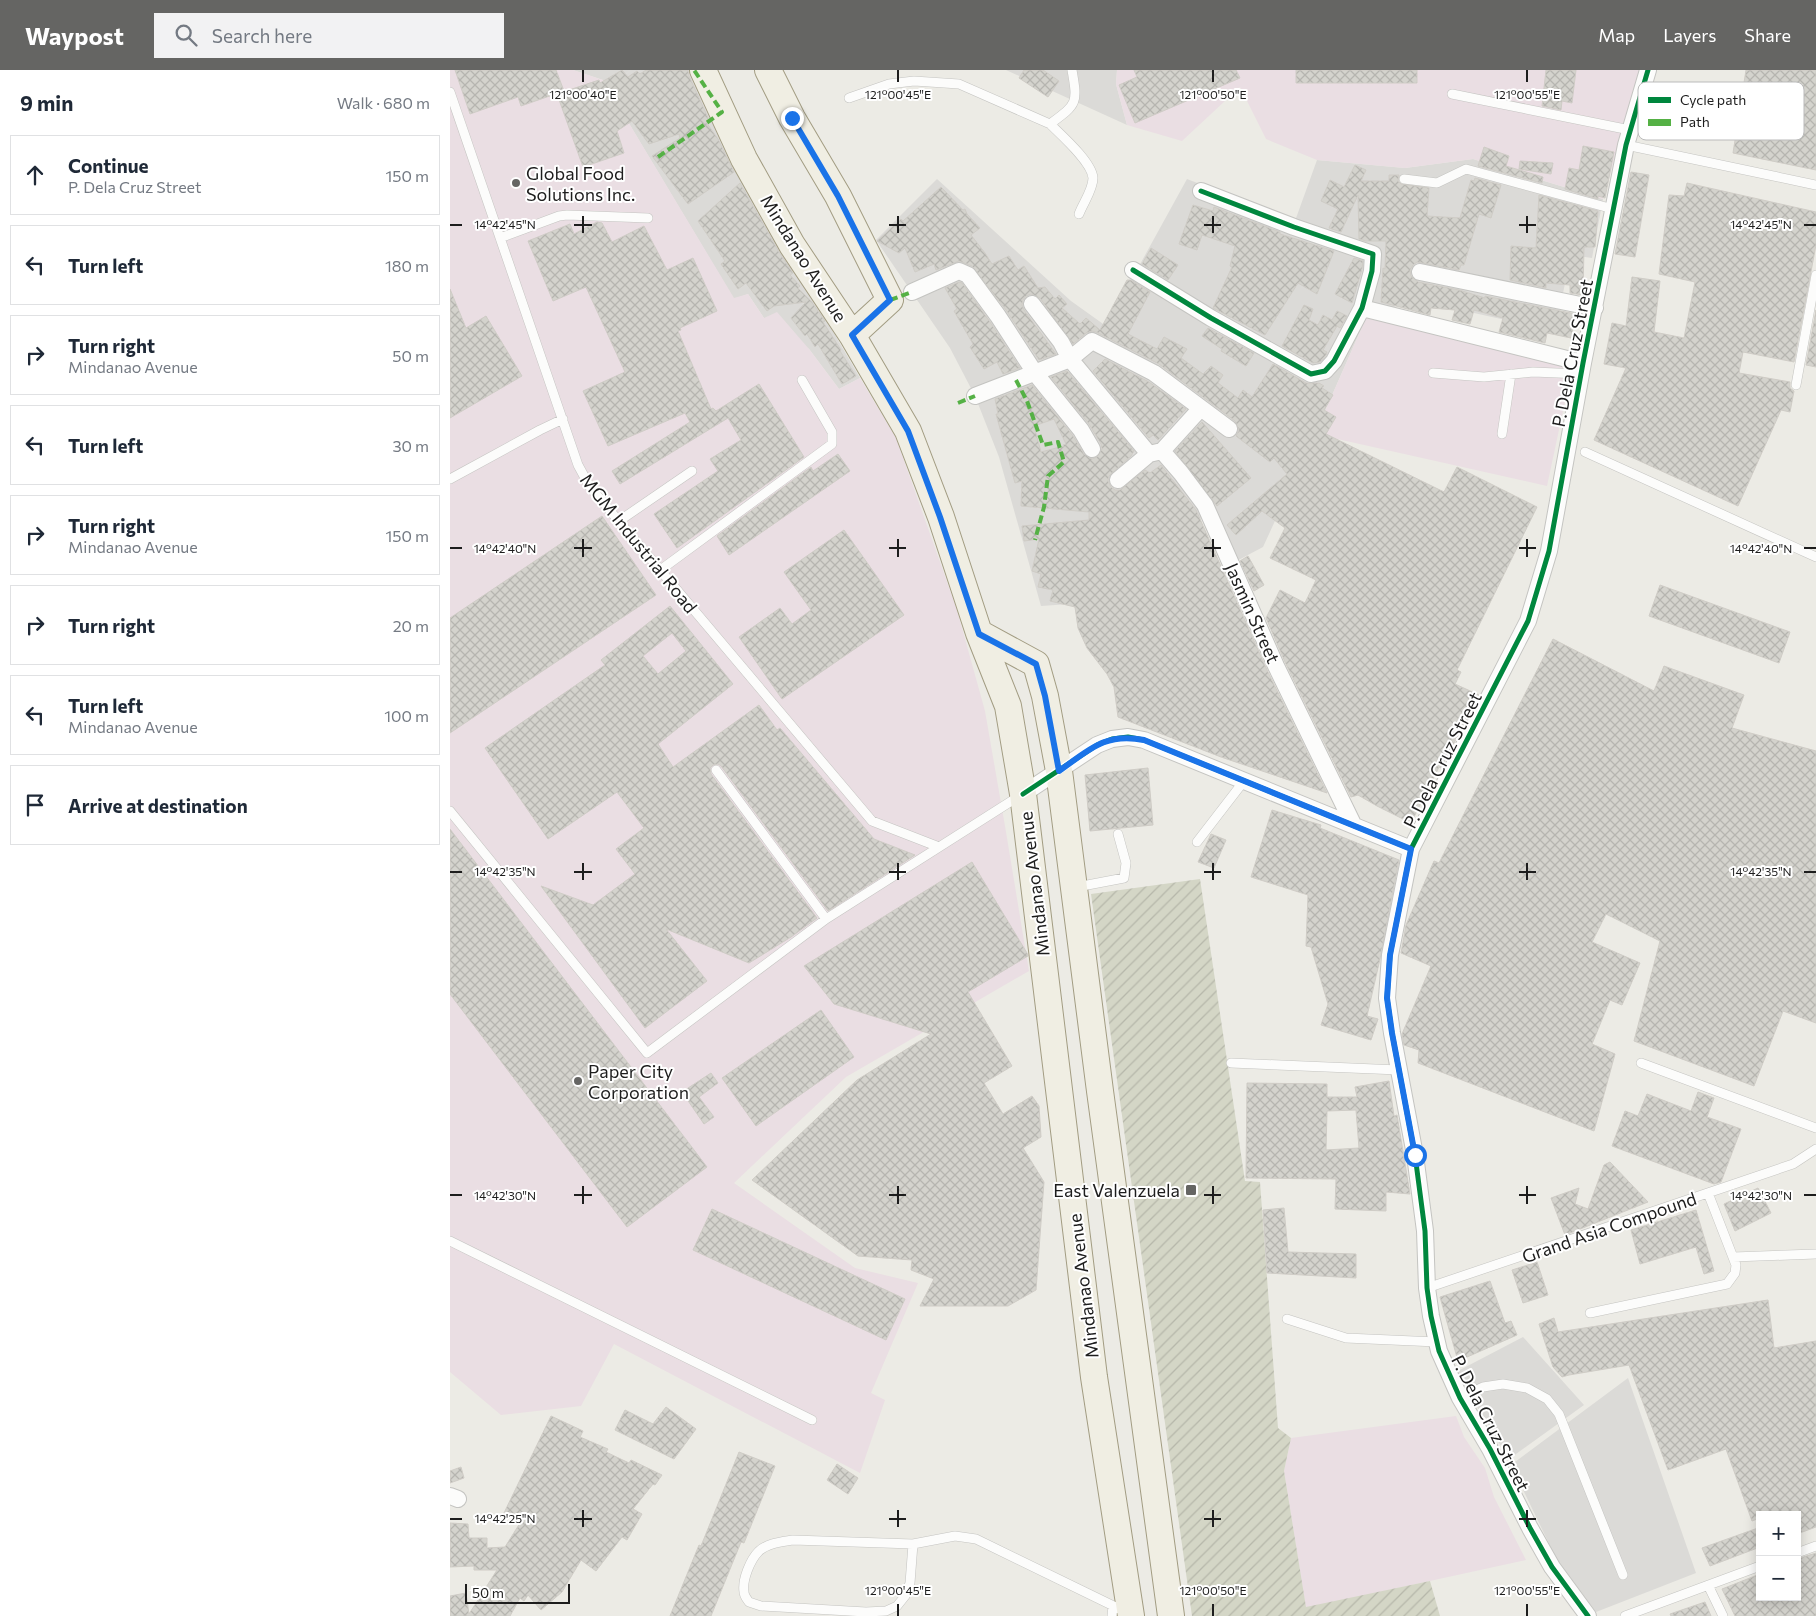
<!DOCTYPE html>
<meta charset="utf-8">
<style>
:root{--surface:#fff;--page:#f2f2f3;--text:#1f2937;--muted:#747a83;--line:#e0e1e3;--accent:#656563}
body{margin:0;font-family:Commissioner,sans-serif;background:var(--page);color:var(--text)}
.controls{position:absolute;right:15px;bottom:15px;display:grid;overflow:hidden;border-radius:0px;box-shadow:0 2px 12px #0003}
.controls button{width:45px;height:45px;display:grid;place-items:center;padding:0;border:0;border-bottom:1px solid var(--line);background:var(--surface);color:var(--text);font:25px sans-serif}
.scale{position:absolute;left:15px;bottom:12px;width:105px;box-sizing:border-box;padding-left:5px;border:2px solid #1d1d1d;border-top:0;font-size:14px;line-height:18px;white-space:nowrap;color:#1d1d1d;-webkit-text-stroke:4px #fff;paint-order:stroke}
.stop{position:absolute;width:15px;height:15px;margin:-11px;border:4px solid #1a73e8;border-radius:50%;background:#fff}
.stop.end{background:#1a73e8;border-color:#fff;box-shadow:0 1px 5px #0008}
.list{margin:0;padding:0;list-style:none}
h2{display:flex;justify-content:space-between;align-items:center;height:65px;margin:0;padding:0 20px;font-size:21px}
h2 small{font-size:16px;font-weight:400;color:var(--muted)}
.list li{display:grid;grid-template-columns:32px 1fr auto;gap:15px;align-items:center;box-sizing:border-box;height:80px;margin:0 10px 10px;padding:0 10px;border:1px solid var(--line);border-radius:0px}
.list b{display:block;font-size:19px;white-space:nowrap}
.list p{margin:0;font-size:16px;white-space:nowrap;color:var(--muted)}
.list em{font-size:16px;font-style:normal;color:var(--muted)}
.icon{flex:none;width:28px;height:28px;fill:none;stroke:currentColor;stroke-width:2;stroke-linecap:round;stroke-linejoin:round}
.map{position:relative;flex:none;width:1366px;height:1546px;overflow:hidden}
header{display:flex;align-items:center;gap:30px;box-sizing:border-box;height:70px;padding:0 25px;background:var(--accent);color:#fff}
header strong{font-size:24px}
nav{display:flex;gap:28px;margin-inline-start:auto;font-size:18px}
.search{width:350px;height:45px;background:var(--page);display:flex;align-items:center;gap:12px;box-sizing:border-box;padding:0 18px;border-radius:0px;color:var(--muted);font-size:19px}
main{display:flex}
aside{flex:1;background:var(--surface)}
.map>svg:first-child{display:block}
.residential{fill:#dbdad7}
.industrial{fill:#eadee3}
.construction{fill:url(#construction-furrows)}
.building{fill:url(#building-cross-hatch);stroke:#cfccc6;fill-rule:evenodd}
.lines{fill:none;stroke-linecap:round;stroke-linejoin:round}
.service-casing{stroke:#c4c4c1;stroke-width:10}
.minor-casing{stroke:#c4c4c1;stroke-width:18}
.primary-casing{stroke:#a29c82;stroke-width:28}
.service{stroke:#fcfcfb;stroke-width:9}
.minor{stroke:#fcfcfb;stroke-width:16}
.primary{stroke:#f0eee3;stroke-width:26}
.quiet{stroke:#55b145;stroke-width:4;stroke-dasharray:8 4;stroke-linecap:butt}
.cycleway-casing{stroke:#fff;stroke-width:8}
.cycleway{stroke:#00873e;stroke-width:5}
.route{stroke:#1a73e8;stroke-width:6}
.ticks{fill:none;stroke:#1d1d1d;stroke-width:2}
.poi-dot{fill:#656563;stroke:#fff;stroke-width:2}
.labels{text-anchor:middle;dominant-baseline:central;stroke-width:4;stroke-linejoin:round;paint-order:stroke}
.poi-label{font-size:18px;fill:#1d1d1d;stroke:#fff;text-anchor:start}
.street-label{font-size:18px;fill:#1d1d1d;stroke:#fff}
.key{fill:#fff;stroke:#bbb;stroke-width:1}
.key-label{font-size:14px;fill:#1d1d1d}
.ticks-label{font-size:12px;text-anchor:middle;fill:#1d1d1d;stroke:#fff;stroke-width:4;stroke-linejoin:round;paint-order:stroke}
</style>
<header>
<strong>Waypost</strong>
<div class="search"><svg class="icon" aria-label="search" viewBox="0 0 24 24"><circle cx="10" cy="10" r="6"/><path d="M15 15l6 6"/></svg>Search here</div>
<nav><a>Map</a><a>Layers</a><a>Share</a></nav>
</header>
<main>
<aside>
<h2>9 min<small>Walk · 680 m</small></h2>
<ul class="list">
<li><svg class="icon" aria-label="ahead" viewBox="0 0 24 24"><path d="M12 20V5M6 11l6-6 6 6"/></svg><div><b>Continue</b><p>P. Dela Cruz Street</p></div><em>150 m</em></li>
<li><svg class="icon" aria-label="left" viewBox="0 0 24 24"><path d="M17 20v-9H6M10 6l-5 5 5 5"/></svg><div><b>Turn left</b></div><em>180 m</em></li>
<li><svg class="icon" aria-label="right" viewBox="0 0 24 24"><path d="M7 20v-9h11M14 6l5 5-5 5"/></svg><div><b>Turn right</b><p>Mindanao Avenue</p></div><em>50 m</em></li>
<li><svg class="icon" aria-label="left" viewBox="0 0 24 24"><path d="M17 20v-9H6M10 6l-5 5 5 5"/></svg><div><b>Turn left</b></div><em>30 m</em></li>
<li><svg class="icon" aria-label="right" viewBox="0 0 24 24"><path d="M7 20v-9h11M14 6l5 5-5 5"/></svg><div><b>Turn right</b><p>Mindanao Avenue</p></div><em>150 m</em></li>
<li><svg class="icon" aria-label="right" viewBox="0 0 24 24"><path d="M7 20v-9h11M14 6l5 5-5 5"/></svg><div><b>Turn right</b></div><em>20 m</em></li>
<li><svg class="icon" aria-label="left" viewBox="0 0 24 24"><path d="M17 20v-9H6M10 6l-5 5 5 5"/></svg><div><b>Turn left</b><p>Mindanao Avenue</p></div><em>100 m</em></li>
<li><svg class="icon" aria-label="arrive" viewBox="0 0 24 24"><path d="M6 21V4h12l-3 4 3 4H6"/></svg><div><b>Arrive at destination</b></div></li>
</ul>
</aside>
<div class="map">
<svg width="1366" height="1546" viewBox="0 0 1366 1546">
<defs>
<pattern id="construction-furrows" width="10" height="10" patternUnits="userSpaceOnUse" patternTransform="scale(1.25)"><rect width="10" height="10" fill="#d4d6c6"/><path d="M-1 1l2-2M0 10L10 0M9 11l2-2" fill="none" stroke="#b6b7aa"/></pattern>
<pattern id="building-cross-hatch" width="8" height="8" patternUnits="userSpaceOnUse" patternTransform="scale(1.25)"><rect width="8" height="8" fill="#d4d3cd"/><path d="M0 0l8 8M0 8l8-8" fill="none" stroke="#b6b5b0"/></pattern>
</defs>
<rect width="100%" height="100%" fill="#ecebe5"/>
<path class="residential" d="M123,0H246L363,227L410,308L389,319L359,279L314,248L298,224L284,229L153,10Z
M556,0H667L666,14L677,55Z
M1023,89L1153,129L1142,188L1121,185L1105,261L947,226L941,254L916,248L865,364L813,477L779,495L755,445L716,476L620,534L591,536L549,387L525,326L500,278L426,170L487,109L621,231L656,256L737,109L845,151L867,90L955,98Z
M1073,1267L1134,1335L1059,1389L1006,1302Z
M1178,1308L1246,1503L1146,1542L1107,1490L1061,1395Z"/>
<path class="industrial" d="M0,0H123L153,10L284,228L298,224L314,248L327,242L359,279L389,319L410,308L446,368L507,540L535,641L555,756L579,901L396,1007L284,1113L405,1198L468,1213L421,1323L435,1330L410,1403L164,1274L131,1336L51,1345L0,1302Z
M667,0H1190L1153,129L1023,89L955,98L867,90L816,69L790,17L732,71L677,55L666,14Z
M916,248L1123,294L1097,416L865,364Z
M1006,1346L1014,1367L1035,1398L1044,1427L1076,1490L856,1538L834,1401L841,1368Z"/>
<path class="construction" d="M750,809L795,1111L810,1112L828,1358L841,1368L834,1401L856,1537L980,1511L990,1546H742L641,824Z"/>
<path class="building" d="M5,0H106L114,21L71,36L68,27L20,44Z
M172,0L178,7L187,1L190,4L196,0H238L239,6L259,50L256,52L268,69L284,102L238,134L202,86L230,68L229,64L199,74L182,51L167,61L174,83L133,97L107,24L149,10L150,13Z
M574,0H593L609,11L598,27L569,8Z
M684,0H786L790,8L685,53L669,15L687,7Z
M846,0H967V13H846Z
M1096,0H1126L1122,33L1112,31L1111,40L1092,36Z
M1296,0H1366V100L1283,83Z
M1133,76L1164,82L1155,128L1148,126V129L1115,119L1119,98L1129,100Z
M1034,77L1059,86L1056,96L1093,107L1092,113L1028,96Z
M1070,91L1103,93L1101,104L1069,99Z
M905,95L916,100L911,111H939V105H949L948,111L951,114L979,118L977,146L1010,148L1021,110L1024,111L1025,108L1051,115L1041,148L1029,144L1014,195H1011L1009,200L967,192L963,195L960,200L961,206L968,212L1009,220L1035,228V226L1126,244L1121,268L1097,263L1095,273L1049,262L1053,248L1024,240L1020,254L1002,250L1005,240L981,238L980,245L931,232L933,198L935,199L936,171H916L909,169L908,125L891,162L879,158L888,139L871,131L880,110L894,117Z
M1181,102L1199,105L1185,187L1165,184Z
M290,113L329,182L343,203L340,205L350,216L348,218L361,231L375,251L373,252L391,280L390,281L406,306L392,314L368,274L365,277L357,264L355,266L341,248L356,232L324,236L317,241L296,213L288,219L271,194L275,191L248,151Z
M1237,113L1366,142V175L1344,292L1293,282L1289,303L1340,312V318L1344,321L1340,342L1331,340L1288,436L1144,370L1176,298L1154,294L1162,253L1176,256L1182,207L1210,211L1204,262L1234,268L1245,212L1209,204L1219,125L1234,126Z
M491,117L513,140L515,139L517,144L530,158L521,165L535,183L542,194L559,186L568,200L574,196L588,218L595,217L605,229L609,225L617,234L612,238L630,254L636,248L650,260L677,210H681L700,222L678,264L707,279L714,267L737,279L731,288L753,304L761,296L773,305L768,313L788,328L793,320L802,327L823,294L856,313H869L874,316L872,318L883,325L874,340L886,347L876,364L994,422L1007,397L1087,437L1007,600L1011,602L1005,614L1029,625L991,698L989,697L961,753L927,736L908,725L901,727L835,592L816,548L830,520L855,533L866,510L820,488L835,458L812,441L786,465L777,455L837,404L824,388L820,392L786,366L789,360L785,351L709,294L646,262L642,261L636,263L623,274L590,228L581,224L576,226L573,230L572,235L574,240L606,284L589,290L556,240L522,196L509,191L486,200L484,194L465,202L455,178L449,183L427,171L451,149L453,151Z
M1089,125L1148,141L1145,177H1134L1133,225L1120,223V215L1096,213V218L1060,210L1061,176L1086,178Z
M743,135L763,141L764,137L830,162V164L884,181L867,224L848,213L815,265L763,238L782,197L780,196L785,176L752,165L747,180L729,174Z
M147,152L152,153L162,172L194,156L217,200L243,188L267,241L230,258L231,260L228,261L261,339L263,338L266,341L309,314L354,387L227,478L204,444L268,401L260,389L291,370L278,348L170,414L162,401L240,352L235,343L158,376L133,321L175,302L136,217L103,231L78,171L120,154L124,164Z
M701,178L728,195L718,210L692,194Z
M904,188L913,191L912,199L902,233L885,224Z
M509,212L512,213L540,252L570,298L553,304L547,292L534,299L520,277L523,274L504,241L507,239L495,218Z
M0,219L16,258L36,246L72,306L0,348Z
M854,235L863,239L859,250L868,255L873,245L882,250L887,241L897,246L890,258L887,256L873,280L877,282L876,285L870,292L863,293L832,276Z
M1366,240V297L1356,295Z
M758,258L804,283L796,296L771,281L772,279L752,266Z
M655,289L699,312L736,339L708,370L703,365L699,368L643,301Z
M617,301L684,381L681,386L659,406L658,411L661,417L665,420H670L695,400L700,403L711,395L746,440L817,600L877,723L771,687L668,647L664,617L657,604L637,578L628,558L625,537L600,531L603,520L588,517L591,504L582,501L589,469L574,471L572,456L639,450V442L571,436L572,411L565,413L546,344H548L545,329L582,315L623,366L634,384L642,389L647,387L652,379L651,374L639,354L601,307ZM604,349L616,374L613,375L614,376L591,382L584,356Z
M752,352L801,408L767,436L725,381Z
M388,384L400,401L279,485L267,466L361,397L363,401Z
M152,446L206,525L0,663V548Z
M394,460L454,545L332,629L289,567L330,538L342,554L361,540L334,502Z
M798,486L814,515L804,521L790,491Z
M1210,515L1340,562L1329,593L1199,546Z
M220,536L283,614L208,674L223,697L309,635L327,660L330,658L424,769L465,785L378,841L271,696L268,694L263,695L260,698L261,704L367,848L341,867L299,893L216,859L257,911L195,958L91,816L143,835L185,804L166,779L194,758L167,722L98,769L35,678L155,595L151,590ZM222,563L236,581L208,604L193,586Z
M1103,569L1204,621L1214,596L1294,625L1282,658L1366,681V953L1333,941L1304,1016L1184,971L1210,871L1156,844L1142,872L1190,893L1172,935L1160,930L1142,974L1165,984L1144,1061L968,993L969,980L954,975L952,964L981,896L951,883L956,855L984,791L989,793Z
M698,698L703,755L640,761L635,705Z
M822,740L871,755L870,758L949,790L930,889L917,946L928,949L921,970L871,955L878,934L861,877L856,876L858,825L801,807Z
M0,759L257,1097L177,1157L0,924Z
M761,764L776,770L764,798L748,792Z
M522,792L577,883L578,886L518,922L562,996L534,1013L553,1044L582,1026L589,1036L591,1067L573,1078L594,1112L586,1220L558,1236H470L484,1209L461,1200L462,1190L408,1186L302,1110L407,1010L481,964L384,934L354,896Z
M371,940L404,987L306,1056L272,1008Z
M261,1003L268,1013L249,1027L264,1047L254,1054L232,1022Z
M939,1011L944,1046L947,1045L960,1124L936,1122V1141L885,1139L886,1109L796,1108L797,1013L877,1014V1027H907L905,1017ZM906,1040L909,1078L876,1080L877,1041Z
M1248,1022L1264,1028L1257,1047L1291,1059L1271,1112L1264,1114L1162,1076L1175,1041L1188,1046L1197,1024L1241,1041Z
M1160,1092L1198,1132L1115,1165L1101,1128L1129,1118L1125,1134L1138,1139L1154,1095Z
M1308,1118L1321,1143L1285,1161L1274,1134Z
M834,1138L838,1182L906,1184V1208L817,1203L813,1140Z
M262,1139L455,1229L436,1270L243,1180Z
M1246,1140L1264,1201L1254,1204L1246,1177L1190,1194L1181,1160Z
M1087,1192L1098,1225L1073,1233L1062,1200Z
M1040,1211L1055,1253L1061,1251L1067,1265L1008,1291L990,1227Z
M1318,1230L1324,1278L1366,1271V1457L1347,1464V1445H1310V1448L1302,1451L1276,1379L1218,1400L1179,1295L1119,1305L1112,1307L1103,1297L1089,1254L1104,1248L1108,1262Z
M216,1337L246,1359L224,1389L165,1360L175,1340L203,1354Z
M101,1346L133,1361L130,1367L158,1379L156,1382L179,1393L181,1390L212,1405L205,1415L203,1414L183,1439L192,1444L177,1470L172,1467L146,1501L131,1490L112,1522L91,1540L78,1525L74,1531L70,1528L60,1546H0V1526L16,1523L19,1544L47,1500H24V1496L0,1497V1453L18,1454L19,1468H37V1478L55,1477L70,1453L53,1445Z
M289,1382L325,1396L294,1473L291,1472L261,1546H220L249,1475L251,1476Z
M387,1394L408,1408L398,1424L377,1410Z
M11,1397L14,1408L0,1413V1401Z
M1308,1458L1310,1477L1260,1496L1252,1478Z
M1366,1483V1546H1285L1272,1519L1310,1504V1527H1347V1489Z
M1255,1532L1261,1546H1221L1220,1544Z"/>
<g class="lines">
<defs>
<path id="service" d="M0,22L128,395L140,417L422,751L489,777
M1002,24L1180,60
M399,28L439,14L464,11L509,14L600,54C627,34 628,34 622,0
M600,54C611,65 642,92 643,108C643,120 633,133 629,144
M1176,75L1366,115
M954,109L987,113L1016,99L1163,139
M50,168L109,146L117,145L198,148
M983,303L1034,307L1083,302L1131,304
M1346,315L1366,205
M1052,364L1061,304
M1135,382L1366,487
M0,409L90,360L113,349
M169,451L242,401
M209,501L382,374V362L352,310
M266,700L376,849
M0,741L197,983L376,849L571,725
M747,772L794,711
M627,817L674,808L676,793L668,764
M781,993L949,1000
M1191,993L1366,1058
M0,1171L362,1350
M1283,1187L1366,1184
M977,1218L1343,1094L1366,1079
M1140,1243L1277,1214L1285,1203L1286,1195L1258,1123
M837,1249L896,1268L987,1272
M1010,1328L1033,1317L1053,1314L1077,1318L1097,1329L1109,1344L1173,1505
M463,1474L460,1513L455,1526L447,1536L436,1541L416,1542L311,1536L299,1532C297,1529 294,1526 294,1522C292,1510 300,1490 309,1481C318,1473 331,1472 343,1470L463,1474L505,1466L526,1469L676,1542
M1347,1483L1366,1476
M1258,1515L1273,1546
M662,1546L663,1536
M1175,1546L1310,1496"/>
<path id="minor" d="M683,200L761,248L861,304L875,301L884,291L912,238L922,201L923,184L844,157L751,121
M970,202L1145,238
M462,222L509,201L518,205L548,246L585,303L631,360L642,379
M582,234L611,272L620,289L699,384L712,381
M912,238L1133,293
M525,326L620,289L642,271L704,303L779,359
M712,381L731,403L755,435L826,596L903,754
M712,381L751,338
M668,410L699,384
M573,724L647,675L662,669L678,667L694,670L961,779
M0,1426L8,1429
M1138,1546L1102,1497L1080,1458L1040,1379L1010,1328L989,1281L981,1246L977,1218L975,1161L965,1085L942,963L937,928L940,885L961,779L1078,551L1099,481L1133,293L1176,75L1198,0"/>
<path id="primary" d="M253,0L294,89L342,175L402,265L458,361L491,447L529,563L558,636L573,724L644,1307L681,1546
M318,0L342,48L388,126L440,230L402,265
M529,563L586,594L595,626L609,701L650,1021L721,1546"/>
</defs>
<use href="#service" class="service-casing"/>
<use href="#minor" class="minor-casing"/>
<use href="#primary" class="primary-casing"/>
<use href="#service" class="service"/>
<use href="#minor" class="minor"/>
<use href="#primary" class="primary"/>
<path class="quiet" d="M208,87L272,42L244,0
M440,230L462,222
M566,310L577,331L593,375L608,372L614,392L598,406L594,437L585,470
M508,333L525,326"/>
<defs>
<path id="cycleway" d="M683,200L761,248L861,304L875,301L884,291L912,238L922,201L923,184L844,157L751,121
M573,724L647,675L662,669L678,667L694,670L961,779
M1138,1546L1102,1497L1080,1458L1040,1379L1010,1328L989,1281L981,1246L977,1218L975,1161L965,1085L942,963L937,928L940,885L961,779L1078,551L1099,481L1133,293L1176,75L1198,0"/>
</defs>
<use href="#cycleway" class="cycleway-casing"/>
<use href="#cycleway" class="cycleway"/>
</g>
<g class="lines">
<path class="route" d="M342,48L388,126L440,230L402,265L458,361L490,447L529,564L586,594L595,626L609,701C639,680 655,662 694,670L961,779L940,885L937,928L942,963L965,1085"/>
</g>
<path class="ticks" d="M133,0V12M448,0V12M763,0V12M1077,0V12M133,146V163M448,146V163M763,146V163M1077,146V163M0,155H12M124,155H142M439,155H456M754,155H771M1069,155H1086M1354,155H1366M133,469V487M448,469V487M763,469V487M1077,469V487M0,478H12M124,478H142M439,478H456M754,478H771M1069,478H1086M1354,478H1366M133,793V810M448,793V810M763,793V810M1077,793V810M0,802H12M124,802H142M439,802H456M754,802H771M1069,802H1086M1354,802H1366M133,1116V1134M448,1116V1134M763,1116V1134M1077,1116V1134M0,1125H12M124,1125H142M439,1125H456M754,1125H771M1069,1125H1086M1354,1125H1366M133,1440V1457M448,1440V1457M763,1440V1457M1077,1440V1457M0,1449H12M124,1449H142M439,1449H456M754,1449H771M1069,1449H1086M448,1534V1546M763,1534V1546M1077,1534V1546"/>
<g class="poi-dot">
<circle cx="66" cy="113" r="5"/>
<circle cx="128" cy="1011" r="5"/>
<rect x="735" y="1114" width="12" height="12" rx="2.5"/>
</g>
<g class="labels">
<g class="poi-label">
<text x="76" y="103">Global Food<tspan x="76" dy="21">Solutions Inc.</tspan></text>
<text x="138" y="1001">Paper City<tspan x="138" dy="21">Corporation</tspan></text>
<text x="730" y="1120" text-anchor="end">East Valenzuela</text>
</g>
<g class="street-label">
<text transform="translate(354 188) rotate(58)">Mindanao Avenue</text>
<text transform="translate(1122 283) rotate(-79)">P. Dela Cruz Street</text>
<text transform="translate(189 473) rotate(51)">MGM Industrial Road</text>
<text transform="translate(803 543) rotate(66)">Jasmin Street</text>
<text transform="translate(992 690) rotate(-63)">P. Dela Cruz Street</text>
<text transform="translate(584 814) rotate(-97)">Mindanao Avenue</text>
<text transform="translate(1159 1157) rotate(-19)">Grand Asia Compound</text>
<text transform="translate(633 1216) rotate(-97)">Mindanao Avenue</text>
<text transform="translate(1041 1353) rotate(63)">P. Dela Cruz Street</text>
</g>
</g>
<rect x="1188" y="12" width="166" height="58" rx="8" class="key"/>
<rect x="1198" y="27" width="23" height="6" fill="#00873e"/>
<rect x="1198" y="49" width="23" height="7" fill="#55b145"/>
<g class="key-label">
<text x="1230" y="35">Cycle path</text>
<text x="1230" y="57">Path</text>
</g>
<g class="ticks-label">
<text x="133" y="29">121°00'40"E</text>
<text x="448" y="29">121°00'45"E</text>
<text x="763" y="29">121°00'50"E</text>
<text x="1077" y="29">121°00'55"E</text>
<text x="55" y="159">14°42'45"N</text>
<text x="1311" y="159">14°42'45"N</text>
<text x="55" y="483">14°42'40"N</text>
<text x="1311" y="483">14°42'40"N</text>
<text x="55" y="806">14°42'35"N</text>
<text x="1311" y="806">14°42'35"N</text>
<text x="55" y="1130">14°42'30"N</text>
<text x="1311" y="1130">14°42'30"N</text>
<text x="55" y="1453">14°42'25"N</text>
<text x="448" y="1525">121°00'45"E</text>
<text x="763" y="1525">121°00'50"E</text>
<text x="1077" y="1525">121°00'55"E</text>
</g>
</svg>
<div class="controls">
<button>+</button>
<button>−</button>
</div>
<div class="scale">50 m</div>
<div class="stop" style="left:965px;top:1085px"></div>
<div class="stop end" style="left:342px;top:48px"></div>
</div>
</main>
